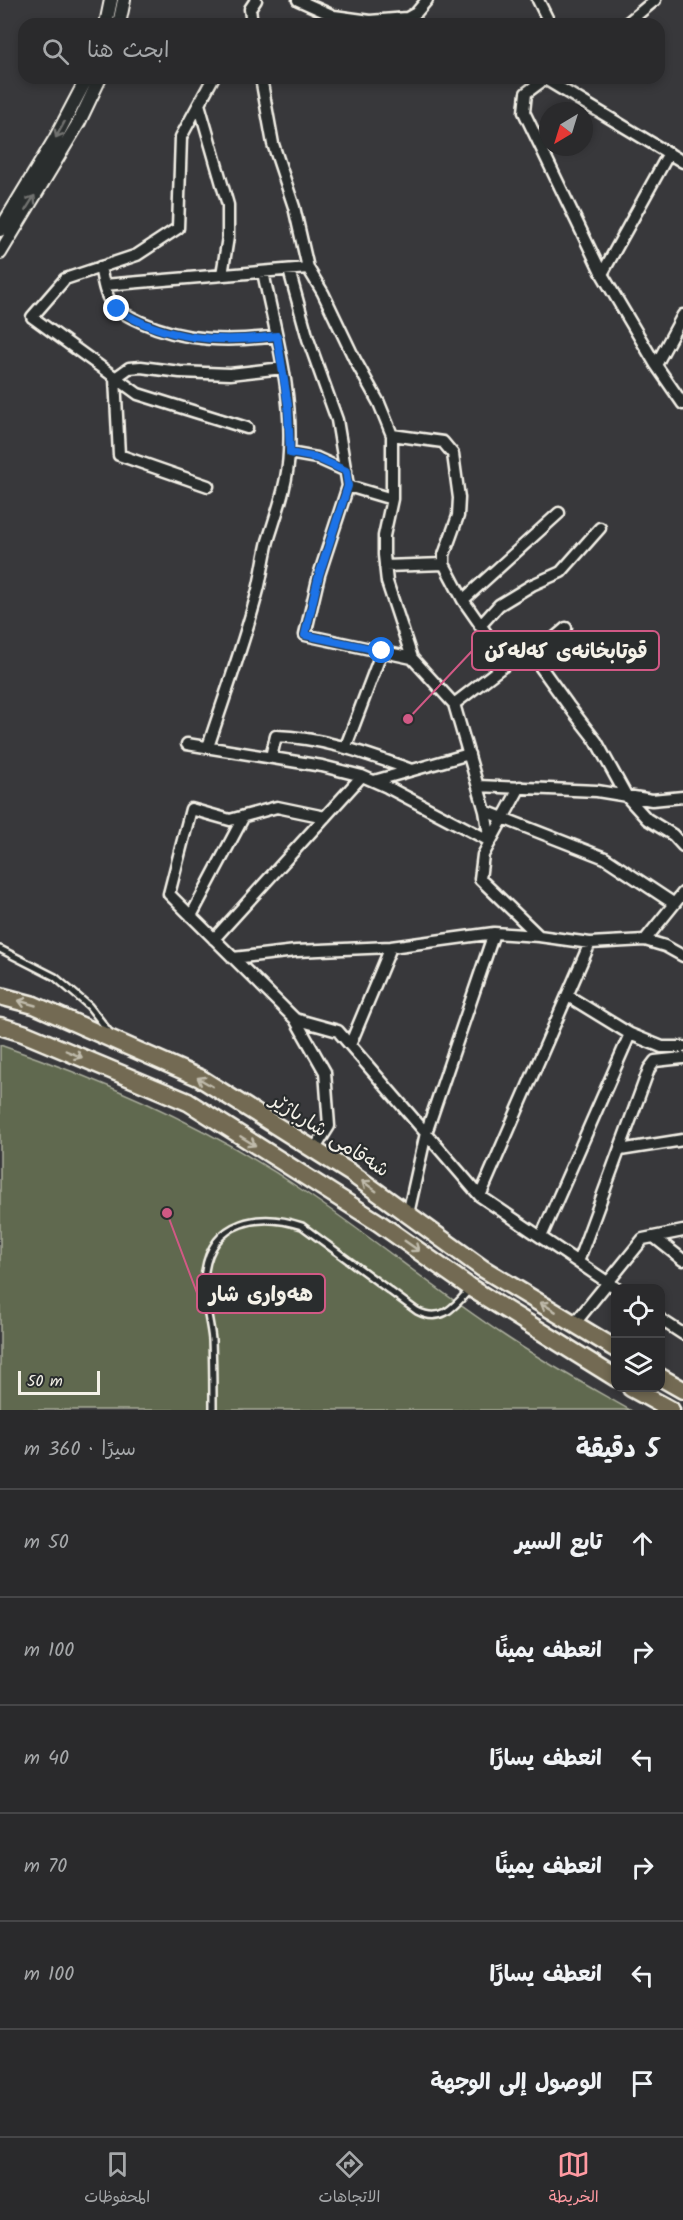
<!DOCTYPE html>
<html lang="ar">
<meta charset="utf-8">
<style>
:root{--surface:#2a2a2c;--page:#363638;--text:#f1f3f6;--muted:#a5a7a9;--line:#464648;--accent:#ff9aa2}
body{margin:0;font-family:Kalam,"Playpen Sans Arabic",sans-serif;background:var(--page);color:var(--text);direction:rtl}
.controls{position:absolute;right:18px;bottom:18px;display:grid;overflow:hidden;border-radius:12px;box-shadow:0 3px 9px #0003}
.controls button{width:54px;height:54px;display:grid;place-items:center;padding:0;border:0;border-bottom:2px solid var(--line);background:var(--surface);color:var(--text);font:30px sans-serif}
.compass{position:absolute;left:539px;top:102px;width:54px;height:54px;border-radius:50%;background:var(--surface);box-shadow:0 3px 9px #0003;rotate:218deg}
.scale{position:absolute;left:18px;bottom:15px;width:82px;box-sizing:border-box;padding-left:6px;border:3px solid #f4f1e8;border-top:0;font-size:16px;line-height:21px;white-space:nowrap;color:#f4f1e8;-webkit-text-stroke:4px #2a2d2e;paint-order:stroke}
.stop{position:absolute;width:18px;height:18px;margin:-14px;border:4px solid #1a73e8;border-radius:50%;background:#fff}
.stop.end{background:#1a73e8;border-color:#fff;box-shadow:0 2px 6px #0008}
.list{margin:0;padding:0;list-style:none}
h2{display:flex;justify-content:space-between;align-items:center;height:78px;margin:0;padding:0 24px;font-size:26px}
h2 small{font-size:20px;font-weight:400;color:var(--muted)}
.list li{display:grid;grid-template-columns:39px 1fr auto;gap:18px;align-items:center;box-sizing:border-box;height:108px;padding:0 24px;border-top:2px solid var(--line)}
.list b{display:block;font-size:22px;white-space:nowrap}
.list em{font-size:20px;font-style:normal;color:var(--muted)}
.icon{flex:none;width:33px;height:33px;fill:none;stroke:currentColor;stroke-width:2;stroke-linecap:round;stroke-linejoin:round}
.map{position:relative;flex:none;width:683px;height:1410px;overflow:hidden;direction:ltr}
.search{position:absolute;background:var(--surface);box-shadow:0 3px 9px #0003;left:18px;right:18px;top:18px;height:66px;display:flex;align-items:center;gap:15px;box-sizing:border-box;padding:0 21px;border-radius:18px;color:var(--muted);font-size:22px}
.sheet{height:726px;background:var(--surface)}
nav{display:flex;justify-content:space-around;align-items:center;box-sizing:border-box;height:84px;border-top:2px solid var(--line);background:var(--surface);font-size:16px;color:var(--muted)}
nav a{display:grid;justify-items:center;gap:3px}
nav .on{color:var(--accent)}
.map>svg:first-child{display:block}
.green{fill:#60694f;stroke:#aaad9c;stroke-width:1.5}
.lines{fill:none;stroke-linecap:round;stroke-linejoin:round}
.service-casing{stroke:#f4f1e8;stroke-width:10}
.minor-casing{stroke:#f4f1e8;stroke-width:15}
.tertiary-casing{stroke:#f4f1e8;stroke-width:16}
.primary-casing{stroke:#f4f1e8;stroke-width:21}
.service{stroke:#2a2d2e;stroke-width:5}
.minor{stroke:#2a2d2e;stroke-width:10}
.tertiary{stroke:#2a2d2e;stroke-width:12}
.primary{stroke:#736b52;stroke-width:16}
.oneway{stroke:#71726f}
.oneway2{stroke:#c0bbac}
.route{stroke:#1a73e8;stroke-width:8}
.labels{text-anchor:middle;dominant-baseline:central;stroke-width:4.5;stroke-linejoin:round;paint-order:stroke}
.street-label{font-size:20px;fill:#f4f1e8;stroke:#2a2d2e}
.leader{fill:none;stroke:#d15985;stroke-width:2}
.callout-dot{fill:#d15985;stroke:#2a2d2e;stroke-width:2}
.callout{fill:#2a2d2e;stroke:#d15985;stroke-width:2}
.callout-label{font-size:21px;text-anchor:middle;font-weight:bold;fill:#f4f1e8}
</style>
<div class="map">
<svg width="683" height="1410" viewBox="0 0 683 1410">
<rect width="100%" height="100%" fill="#38383b"/>
<filter id="ink" filterUnits="userSpaceOnUse"><feTurbulence type="fractalNoise" baseFrequency=".0167" numOctaves="2"/><feDisplacementMap in="SourceGraphic" scale="12" xChannelSelector="R" yChannelSelector="G"/><feConvolveMatrix kernelMatrix="1 2 1 2 8 2 1 2 1" color-interpolation-filters="sRGB"/></filter>
<g filter="url(#ink)">
<path class="green" d="M0,1045C105,1081 210,1127 302,1190C371,1236 435,1290 505,1336C545,1363 588,1386 630,1410H0Z"/>
<g class="lines">
<defs>
<path id="service" d="M0,949L55,977L89,1006L110,1033
M213,1410C213,1387 213,1364 212,1340C210,1318 201,1293 205,1271C213,1220 260,1212 302,1226L417,1311C442,1324 455,1306 470,1289"/>
<path id="minor" d="M298,0L334,16L370,21L407,18L416,13L427,0
M538,0L550,24
M252,24L250,9L256,0
M626,24L655,0
M213,78L181,137L178,228L137,255L65,279L32,317L138,394L247,428
M261,78L273,144L294,207L308,268L323,293L355,360L379,403L392,435V499L384,536V555L387,582L412,658L454,704L485,811L490,841
M546,78L526,93L524,112L602,274L656,365L683,404
M545,79L683,162
M199,104L228,205V237L222,275
M100,267C103,279 104,293 111,302C119,312 130,317 141,322C185,342 230,342 277,336
M289,270L308,339L337,420L348,486L319,575L305,635L412,658
M602,274L669,153
M104,285L308,268
M656,365L683,315
M115,378L129,368L141,367L180,372L230,374L283,368
M115,378L119,455L208,486
M392,435L443,442L453,454L459,498L458,516L444,555V564L463,600L507,663
M289,453L317,458L346,471
M348,486L392,499
M385,566L444,564
M463,600L559,513
M480,626L499,605L532,585L561,572L600,528
M533,656L566,628
M454,704L527,648L568,705L596,741L627,797L647,819L673,835L683,846
M187,744L322,766L362,776L387,787L490,841
M346,746L382,651
M208,747C225,695 244,643 258,590C262,574 264,557 268,541C277,512 288,483 289,452C293,392 275,331 263,272
M271,757L276,736C326,738 366,754 412,770
M374,781L469,754
M478,786L597,791L652,800L683,797
M520,787L483,855L480,879L539,936
M485,811L605,858L673,903
M191,916L244,816
M214,939L362,776
M645,940L683,893
M233,958L296,951L391,947L494,933L539,936L590,943L645,940L665,946L683,956
M568,996L630,1034L662,1047H683
M295,1019L338,1031L480,1196L616,1288
M350,1045L391,947
M314,1150L329,1126L325,1072L295,1019L169,894L191,809L230,820L277,807L325,817
M620,1150L683,1140
M480,1196L590,943
M408,1214L426,1133L494,933
M541,1237L630,1034
M654,1237L683,1260
M578,1262L649,1069L655,1061L683,1058
M660,1319L683,1334
M575,1323L643,1239L683,1231"/>
<path id="tertiary" d="M106,24L111,0
M119,24L124,0
M0,230L55,139L87,78
M0,253L79,122L100,78"/>
<path id="primary" d="M0,996L34,1005L200,1078L351,1173L482,1268L616,1349
M0,1026L23,1033L188,1102L379,1223L471,1288L616,1378
M660,1377L683,1390
M631,1388L671,1410"/>
</defs>
<use href="#service" class="service-casing"/>
<use href="#minor" class="minor-casing"/>
<use href="#tertiary" class="tertiary-casing"/>
<use href="#primary" class="primary-casing"/>
<use href="#service" class="service"/>
<use href="#minor" class="minor"/>
<use href="#tertiary" class="tertiary"/>
<use href="#primary" class="primary"/>
</g>
<defs><path id="oneway-shaft" d="M-6 0H5M1.5-3L5.5 0L1.5 3" fill="none" stroke-width="1.6" stroke-linecap="round" stroke-linejoin="round" transform="scale(1.5)"/></defs>
<g class="oneway">
<use href="#oneway-shaft" transform="translate(60 130) rotate(119)"/>
<use href="#oneway-shaft" transform="translate(30 203) rotate(-58)"/>
</g>
<g class="oneway2">
<use href="#oneway-shaft" transform="translate(27 1003) rotate(-164)"/>
<use href="#oneway-shaft" transform="translate(74 1054) rotate(23)"/>
<use href="#oneway-shaft" transform="translate(205 1082) rotate(-150)"/>
<use href="#oneway-shaft" transform="translate(248 1141) rotate(32)"/>
<use href="#oneway-shaft" transform="translate(369 1186) rotate(-144)"/>
<use href="#oneway-shaft" transform="translate(412 1246) rotate(35)"/>
<use href="#oneway-shaft" transform="translate(548 1307) rotate(-149)"/>
</g>
</g>
<g class="lines" filter="url(#ink)">
<path class="route" d="M117,309C165,341 222,343 277,336L288,405L290,453L317,458L346,471L348,486L319,575L305,635L382,651"/>
</g>
<g class="labels">
<g class="street-label">
<text transform="translate(329 1136) rotate(33)">شەقامی شارباژێر</text>
</g>
</g>
<path class="leader" d="M408 719L472 651M167 1213L197 1293"/>
<g class="callout-dot">
<circle cx="408" cy="719" r="6"/>
<circle cx="167" cy="1213" r="6"/>
</g>
<g class="callout">
<rect x="472" y="631" width="187" height="39" rx="6"/>
<rect x="197" y="1274" width="128" height="39" rx="6"/>
</g>
<g class="callout-label">
<text x="566" y="658">قوتابخانەی کەلەکن</text>
<text x="261" y="1301">هەواری شار</text>
</g>
</svg>
<div class="controls">
<button><svg class="icon" aria-label="locate" viewBox="0 0 24 24"><circle cx="12" cy="12" r="6"/><path d="M12 2v4M12 18v4M2 12h4M18 12h4"/></svg></button>
<button><svg class="icon" aria-label="layers" viewBox="0 0 24 24"><path d="M12 4l9 5-9 5-9-5zM3 14l9 5 9-5"/></svg></button>
</div>
<svg class="compass" viewBox="-18 -18 36 36"><path d="M0-13l5 13h-10z" fill="#e53935"/><path d="M0 13l5-13h-10z" fill="#a5a7a9"/></svg>
<div class="scale">50 m</div>
<div class="stop" style="left:382px;top:651px"></div>
<div class="stop end" style="left:117px;top:309px"></div>
<div class="search"><svg class="icon" aria-label="search" viewBox="0 0 24 24"><circle cx="10" cy="10" r="6"/><path d="M15 15l6 6"/></svg>ابحث هنا</div>
</div>
<section class="sheet">
<h2>5 دقيقة<small>سيرًا · 360 m</small></h2>
<ul class="list">
<li><svg class="icon" aria-label="ahead" viewBox="0 0 24 24"><path d="M12 20V5M6 11l6-6 6 6"/></svg><div><b>تابع السير</b></div><em>50 m</em></li>
<li><svg class="icon" aria-label="right" viewBox="0 0 24 24"><path d="M7 20v-9h11M14 6l5 5-5 5"/></svg><div><b>انعطف يمينًا</b></div><em>100 m</em></li>
<li><svg class="icon" aria-label="left" viewBox="0 0 24 24"><path d="M17 20v-9H6M10 6l-5 5 5 5"/></svg><div><b>انعطف يسارًا</b></div><em>40 m</em></li>
<li><svg class="icon" aria-label="right" viewBox="0 0 24 24"><path d="M7 20v-9h11M14 6l5 5-5 5"/></svg><div><b>انعطف يمينًا</b></div><em>70 m</em></li>
<li><svg class="icon" aria-label="left" viewBox="0 0 24 24"><path d="M17 20v-9H6M10 6l-5 5 5 5"/></svg><div><b>انعطف يسارًا</b></div><em>100 m</em></li>
<li><svg class="icon" aria-label="arrive" viewBox="0 0 24 24"><path d="M6 21V4h12l-3 4 3 4H6"/></svg><div><b>الوصول إلى الوجهة</b></div></li>
</ul>
</section>
<nav>
<a class="on"><svg class="icon" aria-label="map" viewBox="0 0 24 24"><path d="M3 6l6-2 6 2 6-2v14l-6 2-6-2-6 2zM9 4v14M15 6v14"/></svg>الخريطة</a>
<a><svg class="icon" aria-label="directions" viewBox="0 0 24 24"><path d="M12 3l9 9-9 9-9-9zM9 14v-3h6M13 9l2 2-2 2"/></svg>الاتجاهات</a>
<a><svg class="icon" aria-label="saved" viewBox="0 0 24 24"><path d="M7 4h10v16l-5-4-5 4z"/></svg>المحفوظات</a>
</nav>
